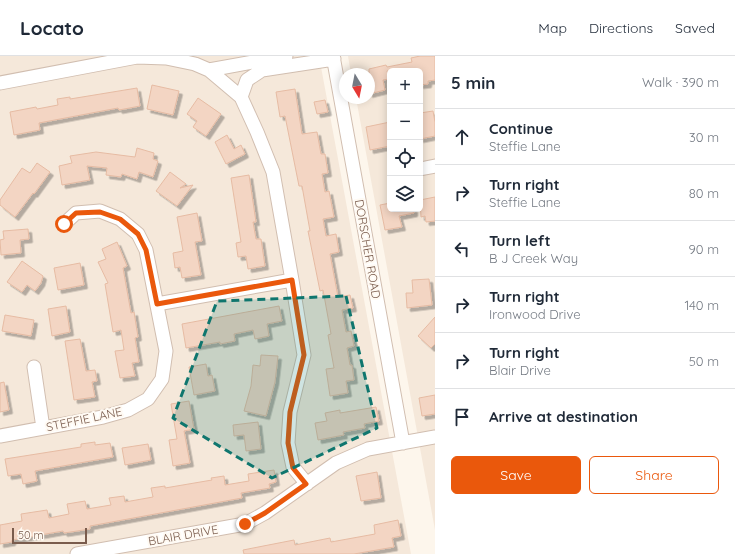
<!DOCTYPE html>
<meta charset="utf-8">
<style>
:root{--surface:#fff;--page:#f2f2f3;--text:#1f2937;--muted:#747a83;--line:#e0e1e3;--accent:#ea580c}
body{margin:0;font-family:Quicksand,sans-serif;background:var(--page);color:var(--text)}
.controls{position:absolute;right:12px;top:12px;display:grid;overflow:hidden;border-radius:6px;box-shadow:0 2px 10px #0003}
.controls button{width:36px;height:36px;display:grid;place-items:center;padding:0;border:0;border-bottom:1px solid var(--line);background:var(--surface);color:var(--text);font:20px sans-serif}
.compass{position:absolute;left:339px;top:12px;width:36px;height:36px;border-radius:50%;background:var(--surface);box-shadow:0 2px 10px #0003;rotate:170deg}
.scale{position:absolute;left:12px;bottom:10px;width:75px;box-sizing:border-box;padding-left:4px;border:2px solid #7a5c4d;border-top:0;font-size:11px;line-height:14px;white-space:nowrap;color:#7a5c4d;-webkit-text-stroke:3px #fffaf3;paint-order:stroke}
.stop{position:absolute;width:12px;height:12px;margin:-9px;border:3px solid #ea580c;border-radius:50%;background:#fff}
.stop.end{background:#ea580c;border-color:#fff;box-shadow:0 1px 4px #0008}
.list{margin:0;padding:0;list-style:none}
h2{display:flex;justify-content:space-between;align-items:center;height:52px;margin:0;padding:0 16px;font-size:17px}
h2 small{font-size:13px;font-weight:400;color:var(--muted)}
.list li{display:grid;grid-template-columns:26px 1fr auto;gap:12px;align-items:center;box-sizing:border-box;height:56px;padding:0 16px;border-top:1px solid var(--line)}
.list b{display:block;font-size:15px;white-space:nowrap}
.list p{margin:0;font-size:13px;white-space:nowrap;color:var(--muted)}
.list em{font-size:13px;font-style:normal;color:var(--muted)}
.actions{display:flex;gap:8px;padding:12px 16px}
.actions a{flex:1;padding:9px 0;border:1px solid var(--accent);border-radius:6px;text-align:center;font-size:14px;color:var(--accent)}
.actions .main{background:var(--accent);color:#fff}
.icon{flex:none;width:22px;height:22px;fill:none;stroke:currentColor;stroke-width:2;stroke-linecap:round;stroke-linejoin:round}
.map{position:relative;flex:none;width:435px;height:498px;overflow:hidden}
header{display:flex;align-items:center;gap:24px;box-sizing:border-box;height:56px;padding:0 20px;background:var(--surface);border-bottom:1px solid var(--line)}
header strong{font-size:19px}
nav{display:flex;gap:22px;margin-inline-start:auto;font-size:14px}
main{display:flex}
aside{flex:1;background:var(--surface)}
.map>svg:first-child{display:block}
.residential{fill:#f5e8da;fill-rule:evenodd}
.building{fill:#f3d5c3;stroke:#e6bba3;filter:url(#shadow)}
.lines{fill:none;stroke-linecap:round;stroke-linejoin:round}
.minor-casing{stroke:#d1beb0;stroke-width:15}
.minor{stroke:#fff;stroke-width:13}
.route{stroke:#ea580c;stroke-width:5}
.marked{fill:#0f766e;fill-opacity:0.2;stroke:#0f766e;stroke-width:3;stroke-dasharray:8 5;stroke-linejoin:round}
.labels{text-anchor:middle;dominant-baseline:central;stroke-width:4;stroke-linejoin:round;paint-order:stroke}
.street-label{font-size:12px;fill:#7a5c4d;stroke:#fffaf3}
</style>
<header>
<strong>Locato</strong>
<nav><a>Map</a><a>Directions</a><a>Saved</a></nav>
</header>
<main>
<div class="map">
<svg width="435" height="498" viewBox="0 0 435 498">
<defs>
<filter id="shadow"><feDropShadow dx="3.5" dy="3.5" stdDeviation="0" flood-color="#0004"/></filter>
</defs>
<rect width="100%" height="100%" fill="#fdf6ec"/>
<path class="residential" d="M0,0H319L411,498H0Z
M348,0H435V474L356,42H369V18H351ZM390,15H420V153H390Z"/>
<path class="building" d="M420,0H435V24L428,25V28L420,29V15H387L389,23L383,24L385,34L369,38V13L386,9L387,11L412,6L411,2Z
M152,29L179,35L173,59L147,53Z
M137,32L140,50L119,54L118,52L39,67L40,74L14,79L10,56L36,51L37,53L58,49L57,43L70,41V43Z
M295,33L302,78L317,76L321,98H325L328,117L322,118L325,136L329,135L334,161L323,163L326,180L336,178L339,196L330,198L338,241L350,239L353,252L342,254L346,276L351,275L354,290L347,292L350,309H352L354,324L346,325L348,337L330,340L326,313L334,312L328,279L331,278L323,234L320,235L308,175H310L302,130H299L285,60L280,61L276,36Z
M198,42L221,58L206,80L193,71L197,65L187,58Z
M325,44L328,56L317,58L314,46Z
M433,55L435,66V80L420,83V57Z
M390,66V90L370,94L366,71Z
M227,79L234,93L241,89L245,98L226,108L215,86Z
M137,92L154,97L153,103L158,105L153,121L139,116L137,123L122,118L121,121L106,119L107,112L87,110L90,124L62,129L59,110L72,107L70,100L96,96L135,101Z
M37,107L50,116L34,138L33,137L15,161L0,149V144L22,112L30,117Z
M170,116L186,128L180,132L193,129L177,150L156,135Z
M249,119L256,166H253L256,183H261L265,210L248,213L246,200L238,201L236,187L241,186L231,122Z
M435,141V165L426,166L425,160L421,161L420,144Z
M390,147V153H414V157L399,160L402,171L385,174L380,149Z
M197,157L202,185L195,186L201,219L182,222L180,211L175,212L173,197L183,195L177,161Z
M28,173L29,183L20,184L21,197L1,199L0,184L4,183L3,175Z
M117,186L127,210L123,212L131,257L134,256L138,281L135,282L139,306L132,307L135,320L120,322L115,295L124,294L121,274L113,276L105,228L108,227L98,206L106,203L102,193Z
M22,205L43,220L41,227L35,235L27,229L22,236L7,226Z
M80,207L84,229L58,234L54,212Z
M429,223L432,249L407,252L406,237H413L412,224Z
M66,250L70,276L52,280L48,253Z
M279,250L282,265L267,268L269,280L255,283L253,274L234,278L235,285L220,288V286L186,292L182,268Z
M5,259L34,264L31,280L2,275Z
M435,261V288L431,292L418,280Z
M80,283L86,315L95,314L97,325L92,326L95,341L74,344L65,285Z
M261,299L278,300L275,326L266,360L244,355L251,330L253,309L260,310Z
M206,308L208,320L212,319L215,335L194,339L189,311Z
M4,326L9,354L0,356V327Z
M435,339V358L422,360L419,342Z
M189,345L194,373L184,375L190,407L173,410L169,384L177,383L171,348Z
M376,351L379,365L364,368L365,372L343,376L344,379L318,384L315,367L327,365L325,357L340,354V357Z
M258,366L261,393L246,395L244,379L234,380L233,369Z
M95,386V389L110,387L113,401L35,415L37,425L23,428L21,418L8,420L5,403L81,391V388Z
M148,388L151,404L125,409L122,392Z
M274,414L276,426L269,428L270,432L241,437L242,442L90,470V473L64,477L63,475L12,484V486L0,488V469L22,465L21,458L47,454L49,462L69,458L67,448L85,445L87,453L111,449L109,442L124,440L125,446L153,441L151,432L165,430V432L212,424L211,422L224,420L225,429L249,425L248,418Z
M377,416L381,442L361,445L356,420Z
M398,464L401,480L392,482L394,491L354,498H244L243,494L294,484L295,489L330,482L331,486L375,478L374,469Z"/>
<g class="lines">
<defs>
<path id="minor" d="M333,0L403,387
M209,14L286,0
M0,27L137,1L166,2L195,8L209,14L241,41L257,76L273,116L292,224L304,299L290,356L288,387L293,411L307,428
M241,41L247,24L262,14L334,3
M420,113L435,110
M157,248L292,224
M34,311L43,372
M0,380L103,361L128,354L148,343L162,323L166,295L146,194L138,178L120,163L100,155L76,157L64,168
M77,498L245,468L265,457L336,407L368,393L435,381"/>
</defs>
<use href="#minor" class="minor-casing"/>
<use href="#minor" class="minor"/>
</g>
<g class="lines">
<path class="route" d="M64,168L76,157L100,156L120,163L138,178L146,194L157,248L292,224L304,299L290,356L288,387L293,412L306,428L265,457L245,468"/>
</g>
<path class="marked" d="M346,240L377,372L272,422L173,362L217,245Z"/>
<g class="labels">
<g class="street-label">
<text transform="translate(368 193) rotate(80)">DORSCHER ROAD</text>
<text transform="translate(84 363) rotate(-12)">STEFFIE LANE</text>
<text transform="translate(183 479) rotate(-10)">BLAIR DRIVE</text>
</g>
</g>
</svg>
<div class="controls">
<button>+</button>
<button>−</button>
<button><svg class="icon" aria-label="locate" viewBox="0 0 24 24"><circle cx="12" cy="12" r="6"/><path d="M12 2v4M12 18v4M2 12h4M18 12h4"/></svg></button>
<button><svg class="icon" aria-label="layers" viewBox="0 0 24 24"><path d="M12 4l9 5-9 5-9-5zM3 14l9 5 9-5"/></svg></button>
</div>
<svg class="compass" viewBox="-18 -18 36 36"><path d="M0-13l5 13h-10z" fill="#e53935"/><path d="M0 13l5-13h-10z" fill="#747a83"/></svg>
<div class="scale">50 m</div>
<div class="stop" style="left:64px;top:168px"></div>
<div class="stop end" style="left:245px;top:468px"></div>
</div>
<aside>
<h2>5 min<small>Walk · 390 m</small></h2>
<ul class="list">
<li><svg class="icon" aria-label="ahead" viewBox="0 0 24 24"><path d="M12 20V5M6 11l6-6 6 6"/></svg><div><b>Continue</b><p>Steffie Lane</p></div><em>30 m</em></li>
<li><svg class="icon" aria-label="right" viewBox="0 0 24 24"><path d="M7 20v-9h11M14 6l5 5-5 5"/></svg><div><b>Turn right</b><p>Steffie Lane</p></div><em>80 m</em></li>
<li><svg class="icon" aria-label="left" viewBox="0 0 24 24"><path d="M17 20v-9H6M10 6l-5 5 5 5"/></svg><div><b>Turn left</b><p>B J Creek Way</p></div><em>90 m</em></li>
<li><svg class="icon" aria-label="right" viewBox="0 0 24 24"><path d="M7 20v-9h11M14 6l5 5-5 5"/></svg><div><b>Turn right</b><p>Ironwood Drive</p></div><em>140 m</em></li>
<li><svg class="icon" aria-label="right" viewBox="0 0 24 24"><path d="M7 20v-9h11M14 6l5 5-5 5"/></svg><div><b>Turn right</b><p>Blair Drive</p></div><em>50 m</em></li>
<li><svg class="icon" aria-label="arrive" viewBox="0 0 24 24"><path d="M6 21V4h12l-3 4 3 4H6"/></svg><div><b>Arrive at destination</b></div></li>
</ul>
<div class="actions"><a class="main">Save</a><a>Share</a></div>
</aside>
</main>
